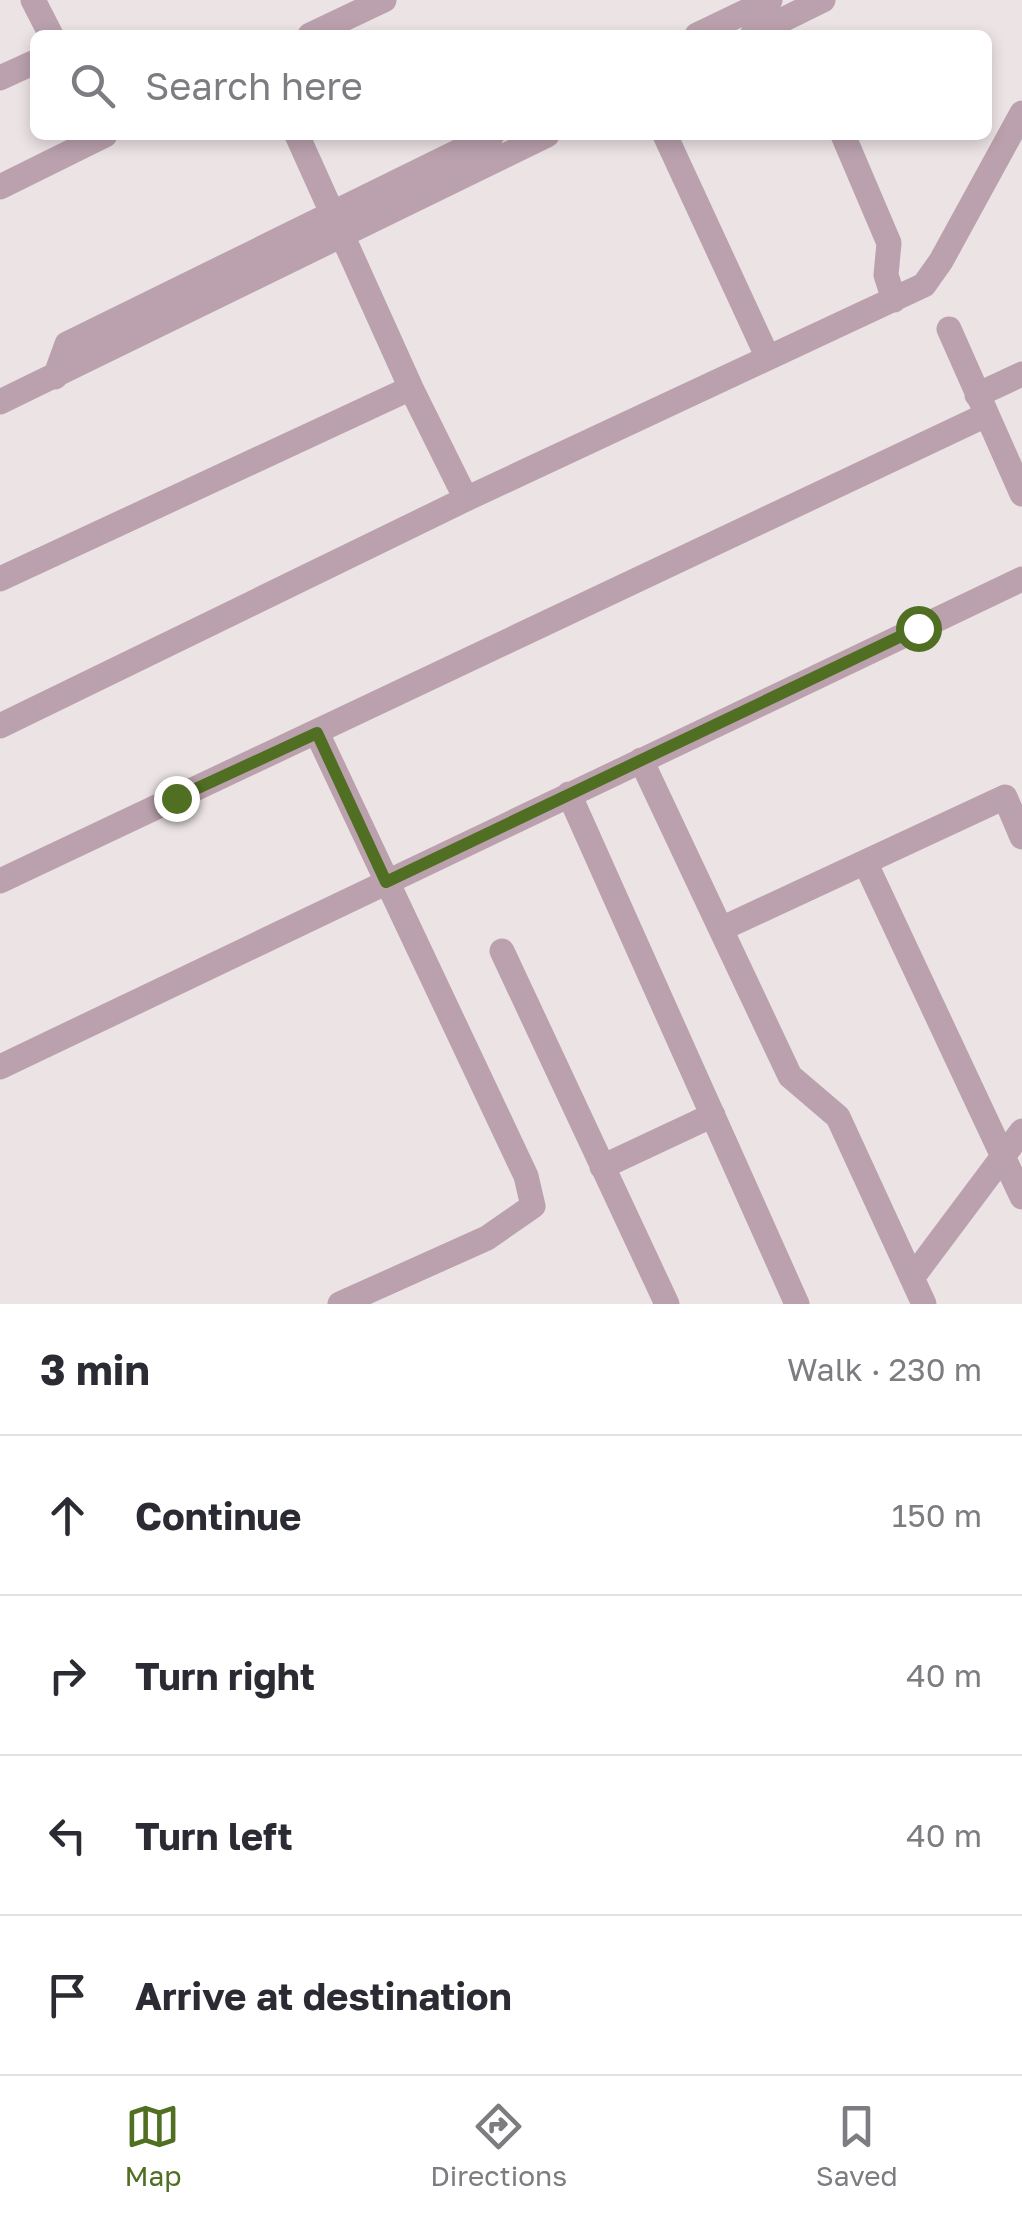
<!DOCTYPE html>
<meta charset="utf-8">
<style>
:root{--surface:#fff;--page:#f2f2f3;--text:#2b2b33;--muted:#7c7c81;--line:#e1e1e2;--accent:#516f23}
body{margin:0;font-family:"Golos Text",sans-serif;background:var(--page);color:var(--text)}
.stop{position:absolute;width:30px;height:30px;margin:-22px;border:8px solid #516f23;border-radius:50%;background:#fff}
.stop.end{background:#516f23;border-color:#fff;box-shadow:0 2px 10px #0008}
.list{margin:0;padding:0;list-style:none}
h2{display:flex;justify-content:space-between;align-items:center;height:130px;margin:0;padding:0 40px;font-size:42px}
h2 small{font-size:32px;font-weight:400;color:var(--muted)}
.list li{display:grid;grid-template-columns:65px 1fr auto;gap:30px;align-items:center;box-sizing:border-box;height:160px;padding:0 40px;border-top:2px solid var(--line)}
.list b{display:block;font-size:38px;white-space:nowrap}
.list em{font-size:32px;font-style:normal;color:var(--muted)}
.icon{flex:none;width:55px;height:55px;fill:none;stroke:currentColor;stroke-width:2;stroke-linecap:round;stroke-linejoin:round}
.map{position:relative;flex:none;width:1022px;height:1304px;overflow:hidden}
.search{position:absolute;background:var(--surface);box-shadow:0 5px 15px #0003;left:30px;right:30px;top:30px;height:110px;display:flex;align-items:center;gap:25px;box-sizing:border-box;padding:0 35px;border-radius:15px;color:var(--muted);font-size:38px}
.sheet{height:770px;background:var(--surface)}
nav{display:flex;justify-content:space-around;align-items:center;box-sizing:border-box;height:140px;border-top:2px solid var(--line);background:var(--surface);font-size:28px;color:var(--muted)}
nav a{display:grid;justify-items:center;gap:5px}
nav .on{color:var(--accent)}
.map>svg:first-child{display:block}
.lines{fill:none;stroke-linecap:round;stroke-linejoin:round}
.minor{stroke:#baa1ad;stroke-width:25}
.route{stroke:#516f23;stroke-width:12}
</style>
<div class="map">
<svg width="1022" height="1304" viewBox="0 0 1022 1304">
<rect width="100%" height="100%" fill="#ece3e4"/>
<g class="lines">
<path class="minor" d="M33,0L51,35
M310,35L384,0
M697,35L770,0
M752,35L823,0
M0,78L35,62
M297,135L411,388L466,499
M665,135L768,358
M843,135L889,243L886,275L894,300
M0,187L105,135
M949,329L1022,494
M55,377L67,344L492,135
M977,395L1022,374
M0,402L547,135
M0,579L411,388
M0,726L466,499L924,285L941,261L1022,113
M317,733L526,1176L533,1206L487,1238L340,1304
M641,760L790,1076L838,1117L924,1304
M569,794L797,1304
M865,862L1022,1197
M0,881L986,415
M721,929L1005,797L1022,837
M502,951L667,1304
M0,1067L1022,579
M602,1167L713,1115
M912,1278L1022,1131"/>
</g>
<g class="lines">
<path class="route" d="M176,798L317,733L386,882L918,628"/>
</g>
</svg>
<div class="stop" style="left:918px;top:628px"></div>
<div class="stop end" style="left:176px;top:798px"></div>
<div class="search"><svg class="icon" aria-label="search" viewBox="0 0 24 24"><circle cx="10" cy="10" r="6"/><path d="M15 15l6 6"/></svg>Search here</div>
</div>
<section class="sheet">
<h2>3 min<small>Walk · 230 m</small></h2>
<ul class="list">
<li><svg class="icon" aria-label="ahead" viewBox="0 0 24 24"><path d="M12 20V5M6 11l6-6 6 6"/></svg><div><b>Continue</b></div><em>150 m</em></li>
<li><svg class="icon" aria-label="right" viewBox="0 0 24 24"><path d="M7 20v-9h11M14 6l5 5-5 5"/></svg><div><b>Turn right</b></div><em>40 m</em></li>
<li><svg class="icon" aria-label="left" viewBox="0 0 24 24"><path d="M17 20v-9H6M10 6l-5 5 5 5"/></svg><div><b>Turn left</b></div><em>40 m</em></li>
<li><svg class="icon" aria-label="arrive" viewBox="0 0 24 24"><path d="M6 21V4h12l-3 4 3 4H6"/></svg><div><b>Arrive at destination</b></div></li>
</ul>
</section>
<nav>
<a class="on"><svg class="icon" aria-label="map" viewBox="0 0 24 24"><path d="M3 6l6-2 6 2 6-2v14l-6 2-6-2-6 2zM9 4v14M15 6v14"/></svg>Map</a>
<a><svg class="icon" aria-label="directions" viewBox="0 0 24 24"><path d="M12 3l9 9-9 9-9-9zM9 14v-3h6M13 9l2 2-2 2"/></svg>Directions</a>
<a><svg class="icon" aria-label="saved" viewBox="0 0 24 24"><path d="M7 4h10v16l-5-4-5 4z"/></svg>Saved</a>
</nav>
